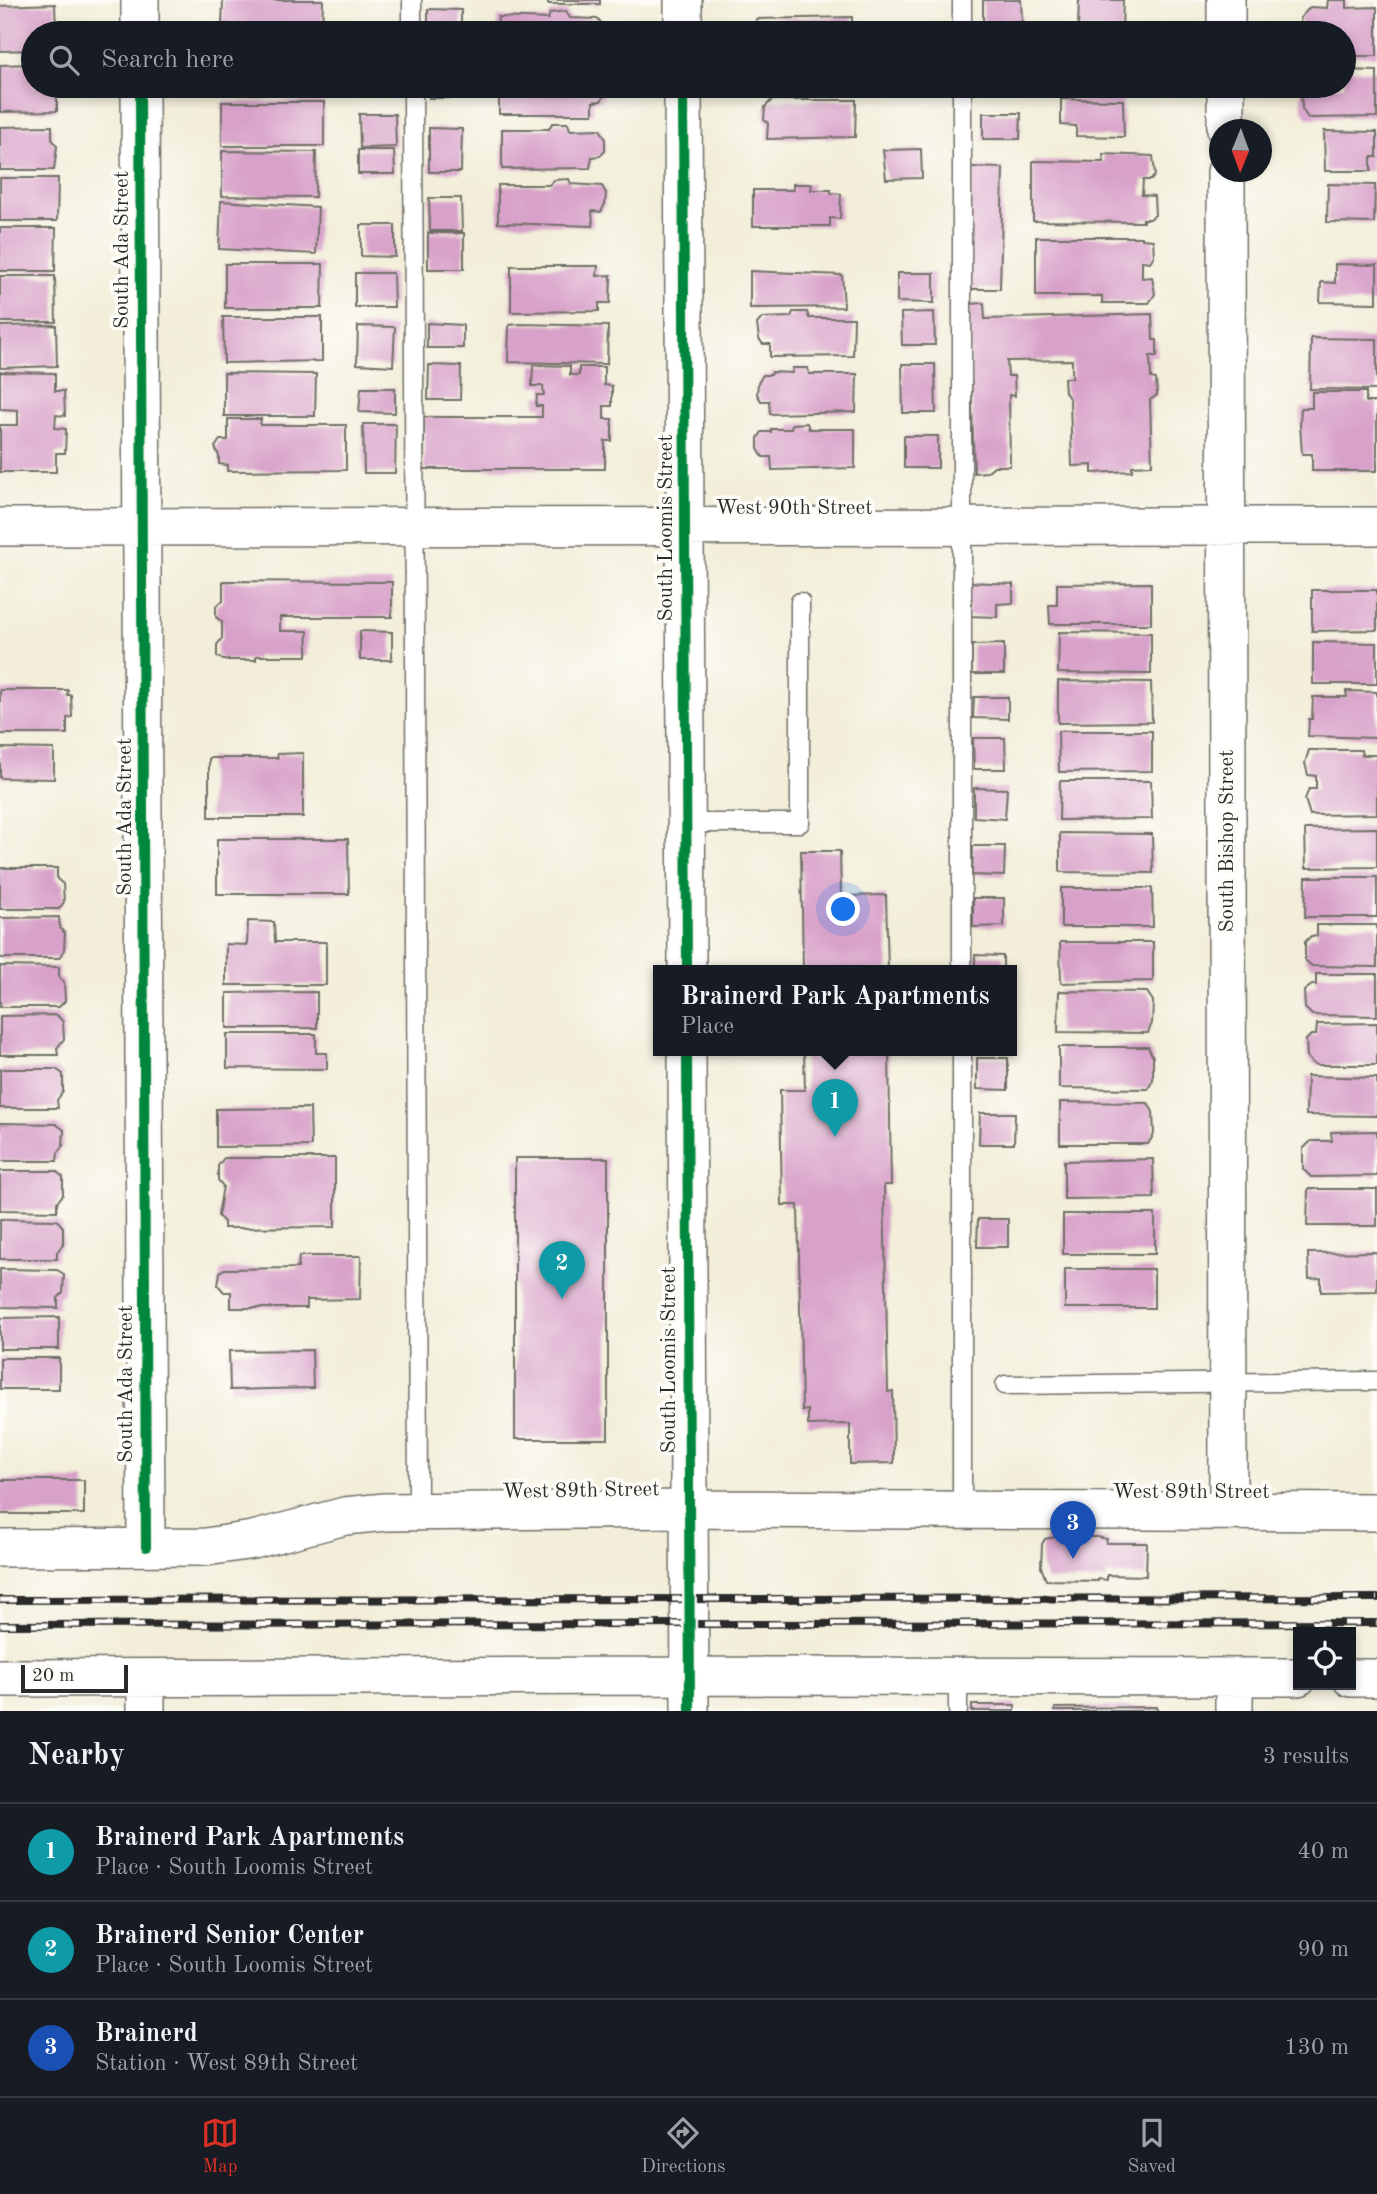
<!DOCTYPE html>
<meta charset="utf-8">
<style>
:root{--surface:#171b24;--page:#242831;--text:#f1f3f6;--muted:#9ea1a6;--line:#363941;--accent:#d93025}
body{margin:0;font-family:"Old Standard TT",serif;background:var(--page);color:var(--text)}
.controls{position:absolute;right:21px;bottom:21px;display:grid;overflow:hidden;border-radius:0px;box-shadow:0 4px 10px #0003}
.controls button{width:63px;height:63px;display:grid;place-items:center;padding:0;border:0;border-bottom:2px solid var(--line);background:var(--surface);color:var(--text);font:35px sans-serif}
.compass{position:absolute;left:1209px;top:119px;width:63px;height:63px;border-radius:50%;background:var(--surface);box-shadow:0 4px 10px #0003;rotate:181deg}
.scale{position:absolute;left:21px;bottom:18px;width:107px;box-sizing:border-box;padding-left:7px;border:4px solid #2b2b2b;border-top:0;font-size:19px;line-height:24px;white-space:nowrap;color:#2b2b2b;-webkit-text-stroke:5px #fdfcf7;paint-order:stroke}
.you{position:absolute;left:844px;top:910px;width:24px;height:24px;margin:-18px;border:5px solid #fff;border-radius:50%;background:#1a73e8;box-shadow:0 0 0 10px #1a73e833}
.badge{display:grid;place-items:center;width:46px;height:46px;border-radius:50%;background:var(--accent);color:#fff;font-size:23px;font-weight:700}
.pin{position:absolute;translate:-50% -58px;filter:drop-shadow(0 2px 4px #0008)}
.pin::after{content:'';position:absolute;top:37px;width:24px;height:21px;background:inherit;clip-path:polygon(0 0,100% 0,50% 100%)}
.popup{position:absolute;left:653px;top:965px;width:364px;height:91px;box-sizing:border-box;display:grid;place-content:center;border-radius:0px;background:var(--surface);filter:drop-shadow(0 2px 5px #0005);font-size:23px;white-space:nowrap;color:var(--muted)}
.popup b{font-size:26px;color:var(--text)}
.popup::after{content:'';position:absolute;left:50%;top:100%;margin-left:-14px;border:14px solid transparent;border-top-color:var(--surface)}
.list{margin:0;padding:0;list-style:none}
h2{display:flex;justify-content:space-between;align-items:center;height:91px;margin:0;padding:0 28px;font-size:30px}
h2 small{font-size:23px;font-weight:400;color:var(--muted)}
.list li{display:grid;grid-template-columns:46px 1fr auto;gap:21px;align-items:center;box-sizing:border-box;height:98px;padding:0 28px;border-top:2px solid var(--line)}
.list b{display:block;font-size:26px;white-space:nowrap}
.list p{margin:0;font-size:23px;white-space:nowrap;color:var(--muted)}
.list em{font-size:23px;font-style:normal;color:var(--muted)}
.icon{flex:none;width:38px;height:38px;fill:none;stroke:currentColor;stroke-width:2;stroke-linecap:round;stroke-linejoin:round}
.map{position:relative;flex:none;width:1377px;height:1711px;overflow:hidden}
.search{position:absolute;background:var(--surface);box-shadow:0 4px 10px #0003;left:21px;right:21px;top:21px;height:77px;display:flex;align-items:center;gap:18px;box-sizing:border-box;padding:0 24px;border-radius:38px;color:var(--muted);font-size:26px}
.sheet{height:385px;background:var(--surface)}
nav{display:flex;justify-content:space-around;align-items:center;box-sizing:border-box;height:98px;border-top:2px solid var(--line);background:var(--surface);font-size:19px;color:var(--muted)}
nav a{display:grid;justify-items:center;gap:4px}
nav .on{color:var(--accent)}
.map>svg:first-child{display:block}
.building{fill:#d8a1c9}
.lines{fill:none;stroke-linecap:round;stroke-linejoin:round}
.service-casing{stroke:#716f68;stroke-width:21}
.minor-casing{stroke:#716f68;stroke-width:40}
.service{stroke:#fff;stroke-width:18}
.minor{stroke:#fff;stroke-width:37}
.rail-casing{stroke:#2b2b2b;stroke-width:8}
.rail{stroke:#fdfcf7;stroke-width:5;stroke-dasharray:16;stroke-linecap:butt}
.cycleway-casing{stroke:#fdfcf7;stroke-width:15}
.cycleway{stroke:#00873e;stroke-width:10}
.labels{text-anchor:middle;dominant-baseline:central;stroke-width:7;stroke-linejoin:round;paint-order:stroke}
.street-label{font-size:21px;fill:#2b2b2b;stroke:#fdfcf7}
</style>
<div class="map">
<svg width="1377" height="1711" viewBox="0 0 1377 1711">
<rect width="100%" height="100%" fill="#fdfcf7"/>
<filter id="ink" filterUnits="userSpaceOnUse"><feTurbulence type="fractalNoise" baseFrequency=".0143" numOctaves="2"/><feDisplacementMap in="SourceGraphic" scale="14" xChannelSelector="R" yChannelSelector="G"/><feConvolveMatrix kernelMatrix="1 2 1 2 8 2 1 2 1" color-interpolation-filters="sRGB"/></filter>
<filter id="wash" filterUnits="userSpaceOnUse"><feTurbulence type="fractalNoise" baseFrequency=".00686" numOctaves="4" result="noise"/><feDisplacementMap in="SourceGraphic" scale="28" xChannelSelector="R" yChannelSelector="G"/><feGaussianBlur stdDeviation="1.57" result="paint"/><feColorMatrix in="noise" values="0 0 0 0 0 0 0 0 0 0 0 0 0 0 0 0 0 1.4 0 .05"/><feComposite in="paint" operator="in"/></filter>
<g filter="url(#wash)">
<rect width="100%" height="100%" fill="#f2eed9"/>
<g id="blocks">
<path class="building" d="M223,0H323L322,33H229V24H222Z
M548,0H600V4H548Z
M983,0H1021L1022,22L983,24Z
M1079,0H1123L1122,30L1078,28Z
M1328,0H1347V8L1377,7V56H1344V33H1302L1300,18L1310,7L1327,8Z
M55,4L56,33H33V50L0,51V6Z
M428,9L461,10V33H428Z
M566,11L570,18L598,19L604,26V33H497L498,17L548,19L550,13Z
M852,17V33H756V19Z
M33,64V86H57V111L0,112V65Z
M1344,70L1377,71V117L1308,118L1302,109L1301,90L1303,86H1344Z
M224,86H326V93L224,94Z
M355,86H390V93H355Z
M429,86H461V98H429Z
M499,86H605V95L601,101L593,102V114H499Z
M1061,99L1123,100L1124,137L1076,136V126L1061,125Z
M772,100H856L855,137L767,139L768,123L764,120L765,107Z
M222,102H324V146H222Z
M983,113H1021L1020,139H983Z
M359,114H395L396,147L360,148Z
M552,123H568L570,130L600,129L605,138V151L600,156L592,157L590,168L502,169V129H549Z
M52,126V139L57,146L54,170H0V127Z
M429,128L462,129L461,172H429Z
M1324,131L1377,132V157H1371V171H1325Z
M921,149L922,178L886,179L883,150Z
M358,150H394L395,174H358Z
M222,151L316,152L315,197L222,196Z
M1103,154L1153,156L1155,175L1151,180H1143L1142,195L1154,196L1155,215L1150,219H1143V222L1033,221V161L1104,162Z
M971,167L1003,168L1000,289H969Z
M0,178H58L57,221H0Z
M569,179L571,184L602,186L606,193L605,204L601,212L592,211L593,226L498,223V185H549L554,180Z
M793,184H812L811,190H831V193L841,194L840,219L830,218V226H753V190H793Z
M1328,184L1375,185L1374,223L1327,222Z
M429,198H461L462,231H430Z
M221,201L318,207L316,254L219,249Z
M361,225H395V257L361,256Z
M0,228H56L55,271H0Z
M428,233H464V269H428Z
M1036,237H1142V239L1153,240L1154,256L1150,262L1142,261V278L1152,277L1155,294L1149,303H1102V296H1036Z
M225,264H323L322,308H225Z
M1335,264L1377,265V303L1320,302L1321,282L1335,283Z
M511,266H598L597,276L611,275L610,303H599V311L511,312Z
M750,271L842,275L844,307L750,308Z
M355,273H393L394,307H355Z
M897,273H934V303L897,302Z
M0,276H55L56,322H0Z
M984,303L985,319L1152,314L1153,340H1157V356H1150L1151,378L1156,379L1157,395L1150,400L1152,465L1132,466V471L1092,473V465L1072,466L1070,400L1065,392L1064,378H1072V360L1007,361L1008,376H1014L1015,396L1009,395L1010,466H994L987,472L974,473L969,304Z
M793,312H807L809,318H854L853,356L770,357V344H763L759,339L757,324L762,318L791,317Z
M934,312L935,345H902L901,313Z
M223,317H322V361L224,363Z
M427,323L463,325V348H427Z
M520,324L608,326L607,364L508,362L509,325Z
M56,325L57,366L0,368V326Z
M358,326L395,327L393,366L357,364Z
M1311,338L1377,339V390L1310,389Z
M902,364H935L936,413H903Z
M429,365L461,366L460,400H428Z
M533,365L570,366V375H579V367H604V385L612,386V406H604V419H612V441H605V469H424V417H542V406H536L537,395H544L543,386H532Z
M793,368H808L809,374H857L856,412L770,414L769,401H761L757,394L758,383L763,375H771L772,372L792,373Z
M0,372L55,373V391H64L65,416L56,415L55,428L66,429L65,453H56V472H0V425H18V410L0,409Z
M224,373L316,374L315,416H224Z
M361,388H395V413L359,412Z
M1312,392H1366V402H1377V471H1312V454H1302L1300,424L1301,408H1312Z
M228,419H261L260,425H346V470L227,471L228,465L219,464V456L215,447L220,440H228Z
M807,423L809,429H855V468L772,470L771,457H763L758,449V438L762,432H771V429H791L792,424Z
M363,424H396L395,473H364Z
M904,436H938V468H904Z
M223,581L392,582V617H280V631H308L307,656H256V660H223L217,656V645L222,638V622L216,617V606L223,601Z
M968,582L1013,584V603L997,604V617L968,616Z
M1151,583V624H1050L1049,605H1057V584Z
M1312,590H1377V630L1312,631Z
M360,631L392,632V660H360Z
M1059,632L1151,633V674L1058,673Z
M1313,642L1377,643V684H1313Z
M1004,644V674H972V645Z
M1058,681L1151,682L1152,722L1058,723Z
M0,690H68L67,695H71L72,717L67,718V734H0Z
M1346,691L1377,692V738L1308,736L1309,719H1312L1313,697H1347Z
M974,697H1008V719L973,718Z
M1058,731H1152V771L1059,772Z
M973,738H1005L1006,769H974Z
M0,748L54,749V779L0,778Z
M1309,750H1361L1362,755H1377V814L1310,815L1305,799L1309,789H1316V776L1308,775L1305,763Z
M303,753V817H209V758H278L277,754Z
M1060,781H1151L1152,819L1059,820Z
M974,788L1007,789L1005,819L974,817Z
M1377,828V867L1306,868L1305,829Z
M1060,833L1152,834L1153,873L1060,872Z
M217,839H348L349,894H217Z
M973,846H1005L1004,876L972,875Z
M801,851H840L841,896L886,895L888,971H803Z
M0,868H57V879L63,884L64,902L59,909H0Z
M1306,877H1377V917H1305Z
M1061,888H1152L1153,927H1061Z
M973,898H1004V926L973,927Z
M59,917L60,928L65,933L64,950L59,958H0V918Z
M248,921L274,922L275,942H326V985H226V944L247,945Z
M1317,925H1377V967L1312,966L1305,960V942L1311,936H1317Z
M1060,942H1153V981L1061,983Z
M975,955L1003,956V971H975Z
M0,966L59,967V977L64,982L65,1001L59,1007H0Z
M1316,974H1377V1016L1312,1015L1305,1008L1304,991L1312,985H1316Z
M1059,991L1147,992L1153,1001L1152,1023L1148,1033L1058,1032Z
M317,992V1028H227V993Z
M57,1015L63,1022L64,1039L57,1048L58,1055H0V1016Z
M1377,1023V1065H1317L1312,1063L1307,1057L1306,1040L1311,1035H1316L1317,1024Z
M227,1034H316V1053H327V1069L227,1068Z
M1059,1047H1148L1153,1057V1080L1148,1089L1059,1088Z
M804,1051H889L891,1185H884L888,1392L893,1391L894,1463L850,1464V1424L808,1425V1410L802,1411L798,1205H782L780,1090H805Z
M977,1058H1008V1090L977,1089Z
M0,1069H56L63,1074V1092L57,1100L58,1108H0Z
M1307,1076L1377,1078V1116L1306,1115Z
M1060,1102L1148,1103L1153,1112L1154,1134L1148,1144H1060Z
M310,1108L311,1146L216,1147V1109Z
M980,1113H1015L1014,1144H979Z
M0,1123L56,1124L64,1130L63,1146L58,1153L57,1161H0Z
M1377,1131V1176L1311,1177L1303,1169V1149L1311,1141H1332L1331,1132Z
M224,1158H335V1227L224,1228V1222L218,1216L223,1186L218,1180V1166Z
M515,1158H608V1439H515Z
M1153,1159L1154,1198L1064,1199V1161Z
M0,1171H56L63,1177V1195L57,1202V1211L0,1210Z
M1308,1189H1377V1226H1307Z
M1063,1214H1155V1254H1063Z
M0,1219L57,1220L63,1227V1244L57,1252V1259H0Z
M978,1219H1008V1247H977Z
M1377,1252V1291L1321,1292V1278L1309,1279L1308,1253Z
M299,1256H361L360,1299L307,1300V1308H231V1292H224L218,1285L220,1272L224,1269L298,1268Z
M0,1269L57,1270L64,1274L63,1293L58,1298V1308L0,1307Z
M1065,1269H1154V1308H1065Z
M59,1317V1349H0V1318Z
M312,1350L313,1388L230,1390L229,1351Z
M0,1358H59V1389H0Z
M0,1480H84V1514H0Z
M1056,1537H1097L1107,1539L1106,1543H1147L1146,1576L1107,1575V1580L1098,1579V1581L1046,1580L1041,1567L1042,1544L1045,1539Z
M972,1705H1015V1711H972Z
M1157,1707V1711H1055V1708Z"/>
</g>
</g>
<g filter="url(#ink)">
<use href="#blocks" fill-opacity="0" stroke="#716f68" stroke-width="2"/>
<g class="lines">
<defs>
<path id="service" d="M412,0V33
M962,33V0
M413,86L418,1512
M687,823H800V602
M962,971V86
M962,1051V1510
M1005,1385L1377,1381
M958,1676V1711"/>
<path id="minor" d="M140,0V33
M683,0V33
M1226,0V33
M140,86L146,1547
M683,86L687,971
M1226,86V130
M1226,172L1228,1511
M0,527L1377,526
M687,1051L690,1711
M0,1548L206,1547L253,1540L345,1516L385,1512L689,1509L1377,1512
M1234,1677V1711
M0,1678L689,1676L1298,1677
M1351,1678H1377
M146,1711V1678"/>
</defs>
<use href="#service" class="service-casing"/>
<use href="#minor" class="minor-casing"/>
<use href="#service" class="service"/>
<use href="#minor" class="minor"/>
<defs>
<path id="rail" d="M0,1600L1377,1598
M0,1625L1377,1623"/>
</defs>
<use href="#rail" class="rail-casing"/>
<use href="#rail" class="rail"/>
<defs>
<path id="cycleway" d="M140,86L146,1547
M683,86L687,971
M687,1051L690,1711"/>
</defs>
<use href="#cycleway" class="cycleway-casing"/>
<use href="#cycleway" class="cycleway"/>
</g>
</g>
<g class="labels">
<g class="street-label">
<text transform="translate(122 250) rotate(-90)">South Ada Street</text>
<text x="794" y="508">West 90th Street</text>
<text transform="translate(666 528) rotate(-90)">South Loomis Street</text>
<text transform="translate(125 817) rotate(-90)">South Ada Street</text>
<text transform="translate(1227 841) rotate(-90)">South Bishop Street</text>
<text transform="translate(669 1360) rotate(-90)">South Loomis Street</text>
<text transform="translate(126 1384) rotate(-90)">South Ada Street</text>
<text transform="translate(581 1491) rotate(-1)">West 89th Street</text>
<text x="1191" y="1492">West 89th Street</text>
</g>
</g>
</svg>
<div class="controls">
<button><svg class="icon" aria-label="locate" viewBox="0 0 24 24"><circle cx="12" cy="12" r="6"/><path d="M12 2v4M12 18v4M2 12h4M18 12h4"/></svg></button>
</div>
<svg class="compass" viewBox="-18 -18 36 36"><path d="M0-13l5 13h-10z" fill="#e53935"/><path d="M0 13l5-13h-10z" fill="#9ea1a6"/></svg>
<div class="scale">20 m</div>
<div class="you"></div>
<div class="pin badge" style="left:835px;top:1137px;background:#0f9aa8">1</div>
<div class="popup"><b>Brainerd Park Apartments</b>Place</div>
<div class="pin badge" style="left:562px;top:1299px;background:#0f9aa8">2</div>
<div class="pin badge" style="left:1073px;top:1559px;background:#1a4fb4">3</div>
<div class="search"><svg class="icon" aria-label="search" viewBox="0 0 24 24"><circle cx="10" cy="10" r="6"/><path d="M15 15l6 6"/></svg>Search here</div>
</div>
<section class="sheet">
<h2>Nearby<small>3 results</small></h2>
<ul class="list">
<li><span class="badge" style="background:#0f9aa8">1</span><div><b>Brainerd Park Apartments</b><p>Place · South Loomis Street</p></div><em>40 m</em></li>
<li><span class="badge" style="background:#0f9aa8">2</span><div><b>Brainerd Senior Center</b><p>Place · South Loomis Street</p></div><em>90 m</em></li>
<li><span class="badge" style="background:#1a4fb4">3</span><div><b>Brainerd</b><p>Station · West 89th Street</p></div><em>130 m</em></li>
</ul>
</section>
<nav>
<a class="on"><svg class="icon" aria-label="map" viewBox="0 0 24 24"><path d="M3 6l6-2 6 2 6-2v14l-6 2-6-2-6 2zM9 4v14M15 6v14"/></svg>Map</a>
<a><svg class="icon" aria-label="directions" viewBox="0 0 24 24"><path d="M12 3l9 9-9 9-9-9zM9 14v-3h6M13 9l2 2-2 2"/></svg>Directions</a>
<a><svg class="icon" aria-label="saved" viewBox="0 0 24 24"><path d="M7 4h10v16l-5-4-5 4z"/></svg>Saved</a>
</nav>
